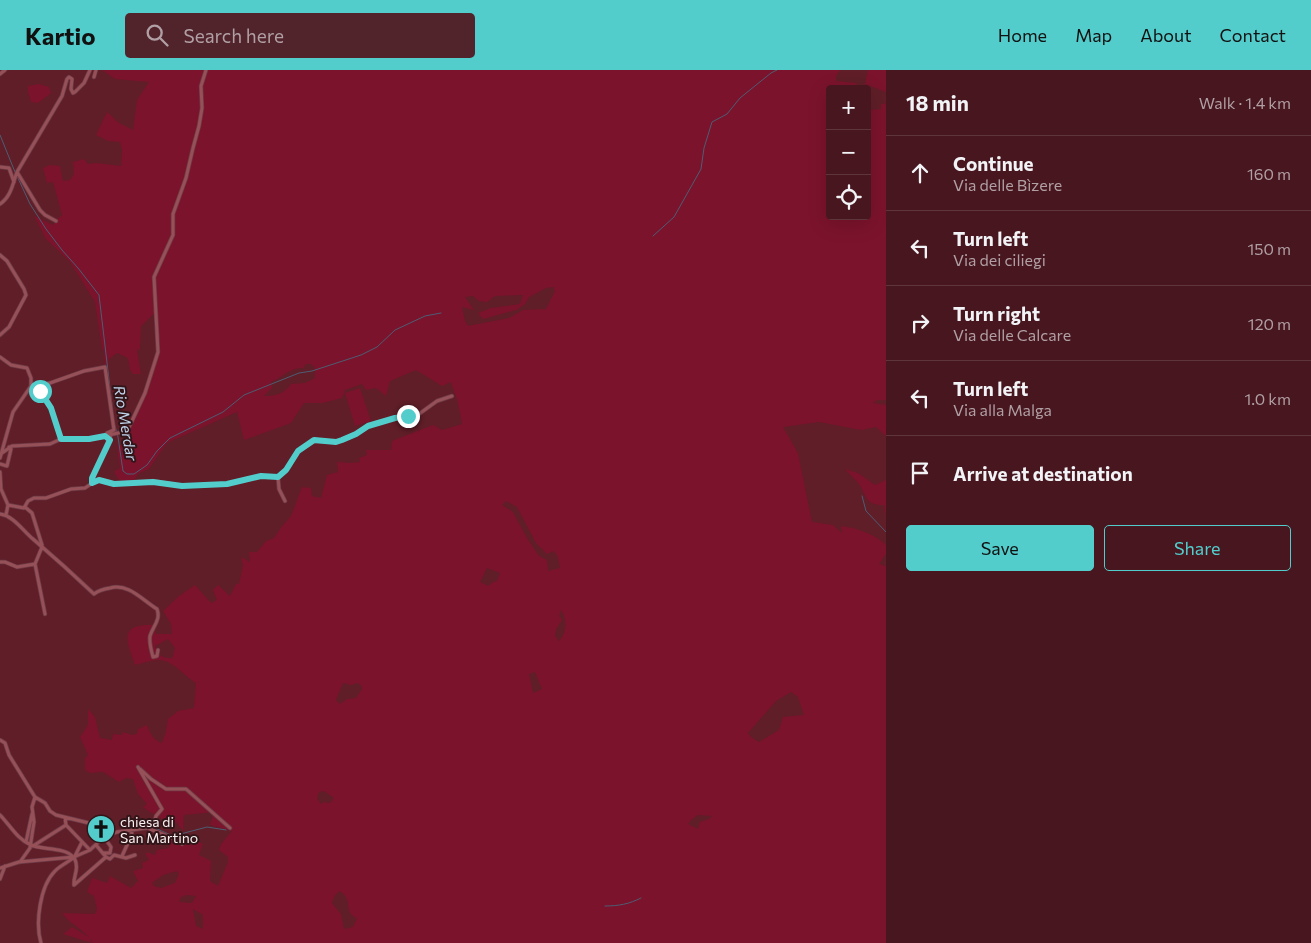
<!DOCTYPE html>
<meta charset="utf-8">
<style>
:root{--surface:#47161e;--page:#51232b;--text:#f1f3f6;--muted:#b09fa4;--line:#5f353c;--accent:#52cdcc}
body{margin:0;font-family:Commissioner,sans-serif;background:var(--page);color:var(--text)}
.controls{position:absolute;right:15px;top:15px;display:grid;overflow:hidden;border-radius:5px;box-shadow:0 5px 20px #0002}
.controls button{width:45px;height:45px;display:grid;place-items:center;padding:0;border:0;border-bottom:1px solid var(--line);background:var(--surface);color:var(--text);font:25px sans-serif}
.stop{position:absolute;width:15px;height:15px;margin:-11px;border:4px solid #52cdcc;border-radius:50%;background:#fff}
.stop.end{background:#52cdcc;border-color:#fff;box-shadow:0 1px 5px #0008}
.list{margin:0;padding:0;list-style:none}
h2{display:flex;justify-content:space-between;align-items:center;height:65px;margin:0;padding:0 20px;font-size:21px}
h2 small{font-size:16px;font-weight:400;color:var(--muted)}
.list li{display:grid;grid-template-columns:32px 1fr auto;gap:15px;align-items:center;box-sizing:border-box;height:75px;padding:0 20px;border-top:1px solid var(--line)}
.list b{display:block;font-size:19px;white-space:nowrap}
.list p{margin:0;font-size:16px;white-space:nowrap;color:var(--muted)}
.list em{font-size:16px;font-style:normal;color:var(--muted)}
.actions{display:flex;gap:10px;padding:15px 20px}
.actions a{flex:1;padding:11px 0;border:1px solid var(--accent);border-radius:5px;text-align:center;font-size:18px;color:var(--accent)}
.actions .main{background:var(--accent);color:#111}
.icon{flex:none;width:28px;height:28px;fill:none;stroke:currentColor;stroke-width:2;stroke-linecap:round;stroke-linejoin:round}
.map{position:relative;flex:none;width:886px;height:873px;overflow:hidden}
header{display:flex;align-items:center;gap:30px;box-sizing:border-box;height:70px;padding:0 25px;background:var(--accent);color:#111}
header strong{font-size:24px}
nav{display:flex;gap:28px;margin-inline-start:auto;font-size:18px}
.search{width:350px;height:45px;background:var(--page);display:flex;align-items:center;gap:12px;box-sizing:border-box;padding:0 18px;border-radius:5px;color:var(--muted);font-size:19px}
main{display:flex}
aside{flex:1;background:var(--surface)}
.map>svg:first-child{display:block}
.green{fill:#7b132c;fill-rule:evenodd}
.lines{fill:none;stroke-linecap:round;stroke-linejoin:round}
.stream{stroke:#4d5d73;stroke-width:1}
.minor-casing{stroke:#6d3b47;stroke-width:4.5}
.minor{stroke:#965057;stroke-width:3}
.route{stroke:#52cdcc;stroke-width:6}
.labels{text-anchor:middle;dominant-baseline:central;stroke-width:4;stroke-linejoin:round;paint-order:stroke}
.poi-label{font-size:14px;fill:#faf1f2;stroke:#321518;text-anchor:start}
.water-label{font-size:15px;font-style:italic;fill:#c1d4ec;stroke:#321518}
</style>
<header>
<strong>Kartio</strong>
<div class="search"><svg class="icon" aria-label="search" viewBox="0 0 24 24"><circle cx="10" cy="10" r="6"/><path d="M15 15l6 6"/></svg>Search here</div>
<nav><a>Home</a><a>Map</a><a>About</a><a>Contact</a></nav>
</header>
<main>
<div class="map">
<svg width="886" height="873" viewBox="0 0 886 873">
<rect width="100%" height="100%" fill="#5f1e28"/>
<path class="green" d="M102,0H840L836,6V11L856,13L859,17L857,19H830L829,21L830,146H867V46L871,40L881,39V34H885L886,30V330H877L873,333L886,335V366L876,357L861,360L819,352L783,357L798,383L812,452L833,455L842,463L841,456C857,458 875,464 886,475V484L879,494L886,496V873H93C86,860 70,855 62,843L95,844L97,839L94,826L87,822L92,808L107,813L110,806L131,818L138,811L133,801L143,798L142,793L149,790L145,783H150L155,785L157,780L169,778L171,770L185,765L203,774L199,785L211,791L210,811L218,816L228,792V787L219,780L221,774L232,761L210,755L214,742L184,745L183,761L177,753L166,752C159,745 151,744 143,737L147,734L138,724L133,709L126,708L119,712L103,702L90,703L85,700V688L88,685L80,667L88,655V639L95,647L100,668L112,670L113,664L122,665L123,662L132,665L137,664L138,659L147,655C150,663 153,670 162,673L166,662L168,649L178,641L194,638L196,613C184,606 173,590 159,590C151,590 143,593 135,595C127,572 118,554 152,555L156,564H172L171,554L163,541L179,526L195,515L211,533L217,530L213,520L218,515L230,526L236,514H239L243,495L241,487L250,492L249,482H257L266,471L274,468L282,456L291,446L302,417L311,418L312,426L321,428L327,405L338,402L337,392L351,393L360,392L359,388L367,385L366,380H391L392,371L433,355L442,360L462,354L458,333L451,312L442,316L416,300L390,311L386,326L376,318L366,320L362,314L345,320L342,328L323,333H304L291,353L244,370L237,342L167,373L149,399L138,404L133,412H121L115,404V400L120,399L117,376L127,374L132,354L145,325L160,280L156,242L141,256L140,279L137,280L141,304H133L130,300L128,288L117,283L109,289L108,294L105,296L104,281L102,279L95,232L70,192L46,169L34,146L53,155L57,149L62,145L53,112L47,113L43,98L50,95L60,96L63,111L70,110L74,104L73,92L84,89L88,94L96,93L121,96L122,80L120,72L108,71L96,65L107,42L119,53L133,60L137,30L149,12L115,9ZM553,217L555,221L546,239L523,240L509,248L468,256L465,251L462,237L474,240L465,227L473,226L479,231L487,232L495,226L523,225L520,234L491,238L478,243L483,249L516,240L525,234L529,227L546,218ZM306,294H311L315,298V308L305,313L291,314C284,324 276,326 264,326L272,318L271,312C282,308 290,297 303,298ZM506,431L517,437L536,473L547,484L554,481L558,487L560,498L548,501L547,490L539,486L527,468L513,442L502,435ZM487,498L500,503L497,511L493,512L488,516L480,512ZM561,540C567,548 567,564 559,571L555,566L556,559L562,550L559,546ZM168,569L175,578L172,588H166L159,585L155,576ZM535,602L542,619L533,623L529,604ZM343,613L351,615L357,613L361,615L362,619L356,628L347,629L340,634L336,630ZM791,622L798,627L804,645L783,647L779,660L759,672L751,667L748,663L776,631ZM324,721L334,728L330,733L324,732L321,734L317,728L319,722ZM698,745L712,746L709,749L700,752L698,759L688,754L691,750ZM177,801L179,804L175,813L161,818L154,816L152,813L163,805ZM340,821C342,823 344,824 346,827C350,835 346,844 357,848L353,857L344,859L341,844L332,833L335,825ZM187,825L196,826L192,833L179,832L181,827ZM193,839L203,845V859L196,856Z
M868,0H886V22L865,14Z
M39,14L49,17L51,23L38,33L31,32L28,22V16Z
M360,318L371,351L355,356L345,323Z
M845,399L858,403L875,415L886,410V446L884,435C865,435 868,428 859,414C855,409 849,404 845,399Z
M72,857L89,867L92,873L63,864Z"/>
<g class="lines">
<path class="stream" d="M0,65L15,102
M17,106L30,134L46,159L62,180L78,198L99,225L112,335
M653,166L674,147L701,99L704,78L712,52L727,44L740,28L771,3L777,0
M115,356L118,367L123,401L127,404H134L147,395L157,381L170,368L223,342L244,325L299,303L312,301L361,285L377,277L395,260L425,246L441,243
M862,426L866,441L886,462
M155,758L173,766L207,757L226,760
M605,836C619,836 629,834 641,828"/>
<defs>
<path id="minor" d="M0,4L5,0
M94,7L96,0
M0,97L9,98L14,112
M17,102L40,140L45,145L56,151
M0,134C11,127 13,113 17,102L62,26L67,9L69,7L72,9L71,19L73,23L75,22L84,13L90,0
M0,185L7,191L24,219L26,225L9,257L0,265
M0,287L11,295L27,298L31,308V316L13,342L0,388
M35,315L51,338L61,369
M31,316L50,313L84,301L105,297L114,360L107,363
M2,383L12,376L50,374L61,369L94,368L123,362L128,359L131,353L145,323L158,282L154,207L173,165V144L186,108L193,78L199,56L202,38L201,16L206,0
M0,394L7,396L11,379L9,377
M0,402L1,419L8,435
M278,407L279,419L285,431
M93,413L94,402L111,365
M25,437L32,443L42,475
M0,444C14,446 23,461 33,469C54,487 74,505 94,524C99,520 104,519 110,518C129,513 142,530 157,539C161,550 153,556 150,566C149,573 151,580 153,587L157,586L158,580
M6,445L8,435L24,438L28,431L34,428H46L71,419L85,418L97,410L114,414L153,411L182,416L227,414L261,406L278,407L287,400L298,381L314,371L336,372L342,370L355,364L368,355L395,348L419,344L437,331L452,326
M42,477L35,494L45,544
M0,492H5L17,497L35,494
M0,670L5,673L9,685L35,727L45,733L50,741L56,745L93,754L97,758L101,770
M140,699L151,709L166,719H186L230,758
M0,745C10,755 17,769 31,775C42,780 65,777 73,787
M65,748L66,755L90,780
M150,759L180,771L182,774
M26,772L32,744
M96,775L106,787L110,789L114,785L126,788L135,785
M33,776L66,755
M103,783H110L111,777L104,767
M75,786L82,772
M122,786L128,773L131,772L132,760
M20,792L30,778L34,752L32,737L35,727
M0,798L19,792L74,787L90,780L104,767L117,762L153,757L156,746L162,739L138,697
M0,809L5,796
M41,873C35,853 40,816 55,801C61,795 69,792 74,787C80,800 73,805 74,815L106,787"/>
</defs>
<use href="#minor" class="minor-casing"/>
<use href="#minor" class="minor"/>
</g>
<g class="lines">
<path class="route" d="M40,321L51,338L61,369H89L105,366L110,370L92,408V413L99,410L114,414L153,412L182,416L227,414L261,406L278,407L286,400L298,381L314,370L336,372L342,370L356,364L368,356L395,348L408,346"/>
</g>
<defs>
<symbol id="church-disc" viewBox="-11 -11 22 22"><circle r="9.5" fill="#52cdcc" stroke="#321518"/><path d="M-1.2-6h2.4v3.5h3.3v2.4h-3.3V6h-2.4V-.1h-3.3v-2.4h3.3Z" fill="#111"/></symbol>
</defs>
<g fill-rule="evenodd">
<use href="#church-disc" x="85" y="743" width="32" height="32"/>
</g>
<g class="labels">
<g class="poi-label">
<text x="120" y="751">chiesa di<tspan x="120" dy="16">San Martino</tspan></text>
</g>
<g class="water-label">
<text transform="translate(126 353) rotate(80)">Rio Merdar</text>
</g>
</g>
</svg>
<div class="controls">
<button>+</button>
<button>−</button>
<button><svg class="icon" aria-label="locate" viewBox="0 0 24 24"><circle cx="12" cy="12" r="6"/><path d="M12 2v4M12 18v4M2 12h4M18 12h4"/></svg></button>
</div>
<div class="stop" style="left:40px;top:321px"></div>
<div class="stop end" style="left:408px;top:346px"></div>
</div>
<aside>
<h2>18 min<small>Walk · 1.4 km</small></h2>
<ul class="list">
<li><svg class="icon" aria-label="ahead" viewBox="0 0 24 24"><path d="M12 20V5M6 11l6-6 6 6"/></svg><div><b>Continue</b><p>Via delle Bìzere</p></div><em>160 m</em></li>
<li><svg class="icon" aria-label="left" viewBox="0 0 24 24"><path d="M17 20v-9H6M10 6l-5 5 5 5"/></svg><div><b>Turn left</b><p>Via dei ciliegi</p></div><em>150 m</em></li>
<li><svg class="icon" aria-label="right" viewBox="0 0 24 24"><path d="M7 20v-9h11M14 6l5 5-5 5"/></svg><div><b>Turn right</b><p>Via delle Calcare</p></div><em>120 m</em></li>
<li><svg class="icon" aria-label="left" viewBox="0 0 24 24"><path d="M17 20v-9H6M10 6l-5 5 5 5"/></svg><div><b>Turn left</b><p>Via alla Malga</p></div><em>1.0 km</em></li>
<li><svg class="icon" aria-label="arrive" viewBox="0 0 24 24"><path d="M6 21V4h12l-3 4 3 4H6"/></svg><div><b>Arrive at destination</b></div></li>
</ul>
<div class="actions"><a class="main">Save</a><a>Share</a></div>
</aside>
</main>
